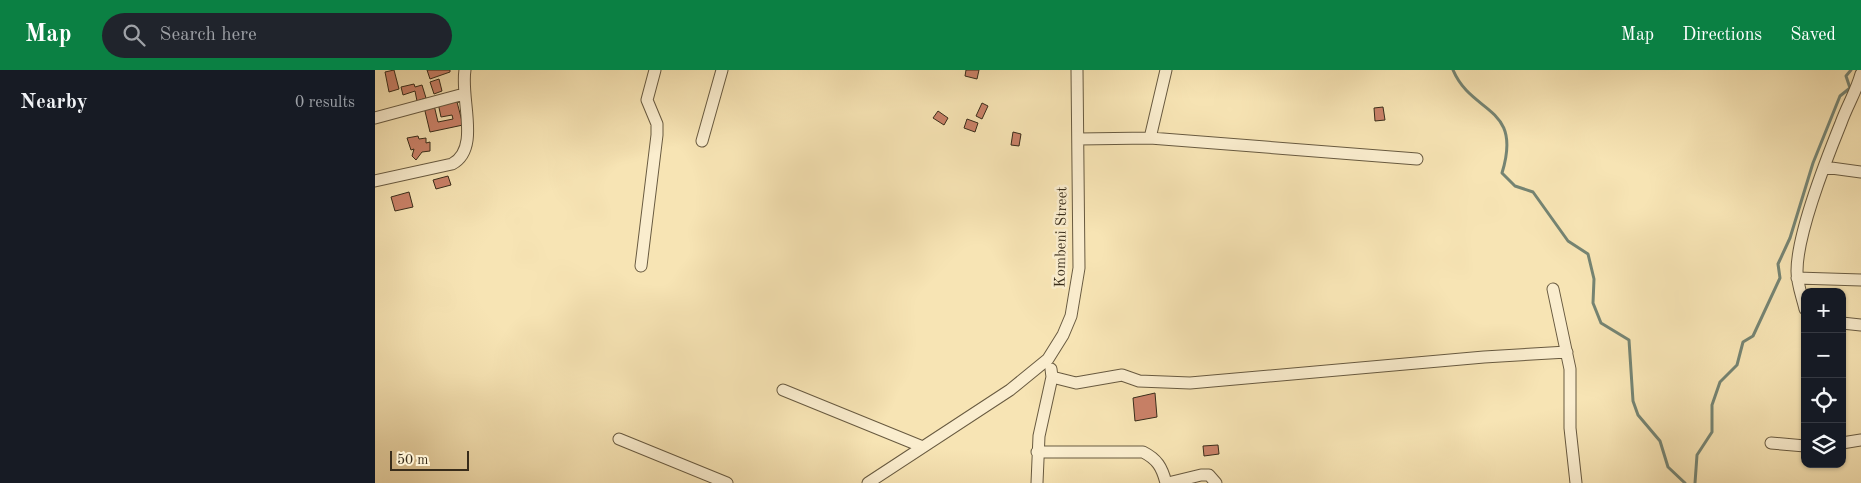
<!DOCTYPE html>
<meta charset="utf-8">
<style>
:root{--surface:#171b24;--page:#20242c;--text:#f1f3f6;--muted:#9ea1a6;--line:#363941;--accent:#0b8043}
body{margin:0;font-family:"Old Standard TT",serif;background:var(--page);color:var(--text)}
.controls{position:absolute;right:15px;bottom:15px;display:grid;overflow:hidden;border-radius:10px;box-shadow:0 1px 4px #0004}
.controls button{width:45px;height:45px;display:grid;place-items:center;padding:0;border:0;border-bottom:1px solid var(--line);background:var(--surface);color:var(--text);font:25px sans-serif}
.scale{position:absolute;left:15px;bottom:12px;width:79px;box-sizing:border-box;padding-left:5px;border:2px solid #382c1a;border-top:0;font-size:14px;line-height:18px;white-space:nowrap;color:#382c1a;-webkit-text-stroke:4px #faedce;paint-order:stroke}
.list{margin:0;padding:0;list-style:none}
h2{display:flex;justify-content:space-between;align-items:center;height:65px;margin:0;padding:0 20px;font-size:21px}
h2 small{font-size:16px;font-weight:400;color:var(--muted)}
.icon{flex:none;width:28px;height:28px;fill:none;stroke:currentColor;stroke-width:2;stroke-linecap:round;stroke-linejoin:round}
.map{position:relative;flex:none;width:1486px;height:413px;overflow:hidden}
header{display:flex;align-items:center;gap:30px;box-sizing:border-box;height:70px;padding:0 25px;background:var(--accent);color:#fff}
header strong{font-size:24px}
nav{display:flex;gap:28px;margin-inline-start:auto;font-size:18px}
.search{width:350px;height:45px;background:var(--page);display:flex;align-items:center;gap:12px;box-sizing:border-box;padding:0 18px;border-radius:28px;color:var(--muted);font-size:19px}
main{display:flex}
aside{flex:1;background:var(--surface)}
.map>svg:first-child{display:block}
.lines{fill:none;stroke-linecap:round;stroke-linejoin:round}
.stream{stroke:#758473;stroke-width:3}
.building{fill:#cb8269;stroke:#382c1a}
.minor-casing{stroke:#685a40;stroke-width:13}
.minor{stroke:#faedce;stroke-width:11}
.labels{text-anchor:middle;dominant-baseline:central;stroke-width:5;stroke-linejoin:round;paint-order:stroke}
.street-label{font-size:15px;fill:#382c1a;stroke:#faedce}
</style>
<header>
<strong>Map</strong>
<div class="search"><svg class="icon" aria-label="search" viewBox="0 0 24 24"><circle cx="10" cy="10" r="6"/><path d="M15 15l6 6"/></svg>Search here</div>
<nav><a>Map</a><a>Directions</a><a>Saved</a></nav>
</header>
<main>
<aside>
<h2>Nearby<small>0 results</small></h2>
<ul class="list">
</ul>
</aside>
<div class="map">
<svg width="1486" height="413" viewBox="0 0 1486 413">
<rect width="100%" height="100%" fill="#f7e4b4"/>
<filter id="stains"><feTurbulence type="fractalNoise" baseFrequency=".004" numOctaves="4"/><feColorMatrix values="0 0 0 0 .2 0 0 0 0 .09 0 0 0 0 .02 0 0 0 .5 -.17"/></filter>
<radialGradient id="worn" r=".72"><stop offset=".6" stop-color="#630" stop-opacity="0"/><stop offset="1" stop-color="#630" stop-opacity=".3"/></radialGradient>
<g class="lines">
<path class="stream" d="M1078,0C1097,45 1148,35 1127,103L1140,116L1158,122L1193,171L1213,184L1219,209L1218,233L1226,253L1254,270L1258,331L1263,345L1285,371L1293,397L1310,413
M1320,413L1322,385L1337,362V335L1345,312L1362,295L1368,272L1378,266L1405,208L1403,194L1415,168L1438,93L1465,26L1475,18L1471,6L1476,0"/>
</g>
<path class="building" d="M19,0L24,19L14,22L10,2Z
M52,0H75V2L55,9Z
M591,0H604L602,9L590,6Z
M64,9L67,21L59,24L55,12Z
M39,14L40,17L47,15L51,28L42,31L40,21L28,25L26,17Z
M81,28L88,55L55,62L49,37L59,35L63,52L78,49L77,45L66,47L63,33Z
M607,33L613,36L607,49L601,46Z
M1008,37L1010,50L1000,51L999,38Z
M563,41L573,48L569,55L558,48Z
M592,49L603,53L600,62L589,58Z
M638,62L646,64L644,76L636,75Z
M43,66L44,69L51,68V73L55,72V81L47,82L41,90L37,86L39,79L36,80L32,68Z
M73,106L76,115L61,119L58,110Z
M34,122L38,137L20,141L16,127Z
M780,323L782,347L760,351L758,328Z
M843,375L844,384L829,386L828,376Z"/>
<g class="lines">
<defs>
<path id="minor" d="M0,48L89,24
M775,68L791,0
M704,69L775,68L1042,89
M327,71L347,0
M1449,97L1486,102
M0,111L77,94C106,79 85,29 90,0
M266,196L282,65V54L272,30L280,0
M1422,208L1486,210
M1178,219L1195,299V358L1201,413
M1430,239C1427,226 1422,214 1422,201C1422,163 1451,90 1466,53C1472,36 1481,22 1486,4
M1467,253L1486,255
M677,307L701,313L747,305L764,311L815,313L1109,287L1192,282
M408,320L548,377
M244,369L352,413
M1396,373L1430,376
M1467,373L1486,370
M662,382H768C782,389 787,397 791,413
M493,413L635,320L673,289L688,265L696,246L704,198L702,0
M662,413L664,366L677,307L676,299
M793,413L826,405H834L841,413"/>
</defs>
<use href="#minor" class="minor-casing"/>
<use href="#minor" class="minor"/>
</g>
<g class="labels">
<g class="street-label">
<text transform="translate(687 167) rotate(-89)">Kombeni Street</text>
</g>
</g>
<rect width="100%" height="100%" filter="url(#stains)"/>
<rect width="100%" height="100%" fill="url(#worn)"/>
</svg>
<div class="controls">
<button>+</button>
<button>−</button>
<button><svg class="icon" aria-label="locate" viewBox="0 0 24 24"><circle cx="12" cy="12" r="6"/><path d="M12 2v4M12 18v4M2 12h4M18 12h4"/></svg></button>
<button><svg class="icon" aria-label="layers" viewBox="0 0 24 24"><path d="M12 4l9 5-9 5-9-5zM3 14l9 5 9-5"/></svg></button>
</div>
<div class="scale">50 m</div>
</div>
</main>
